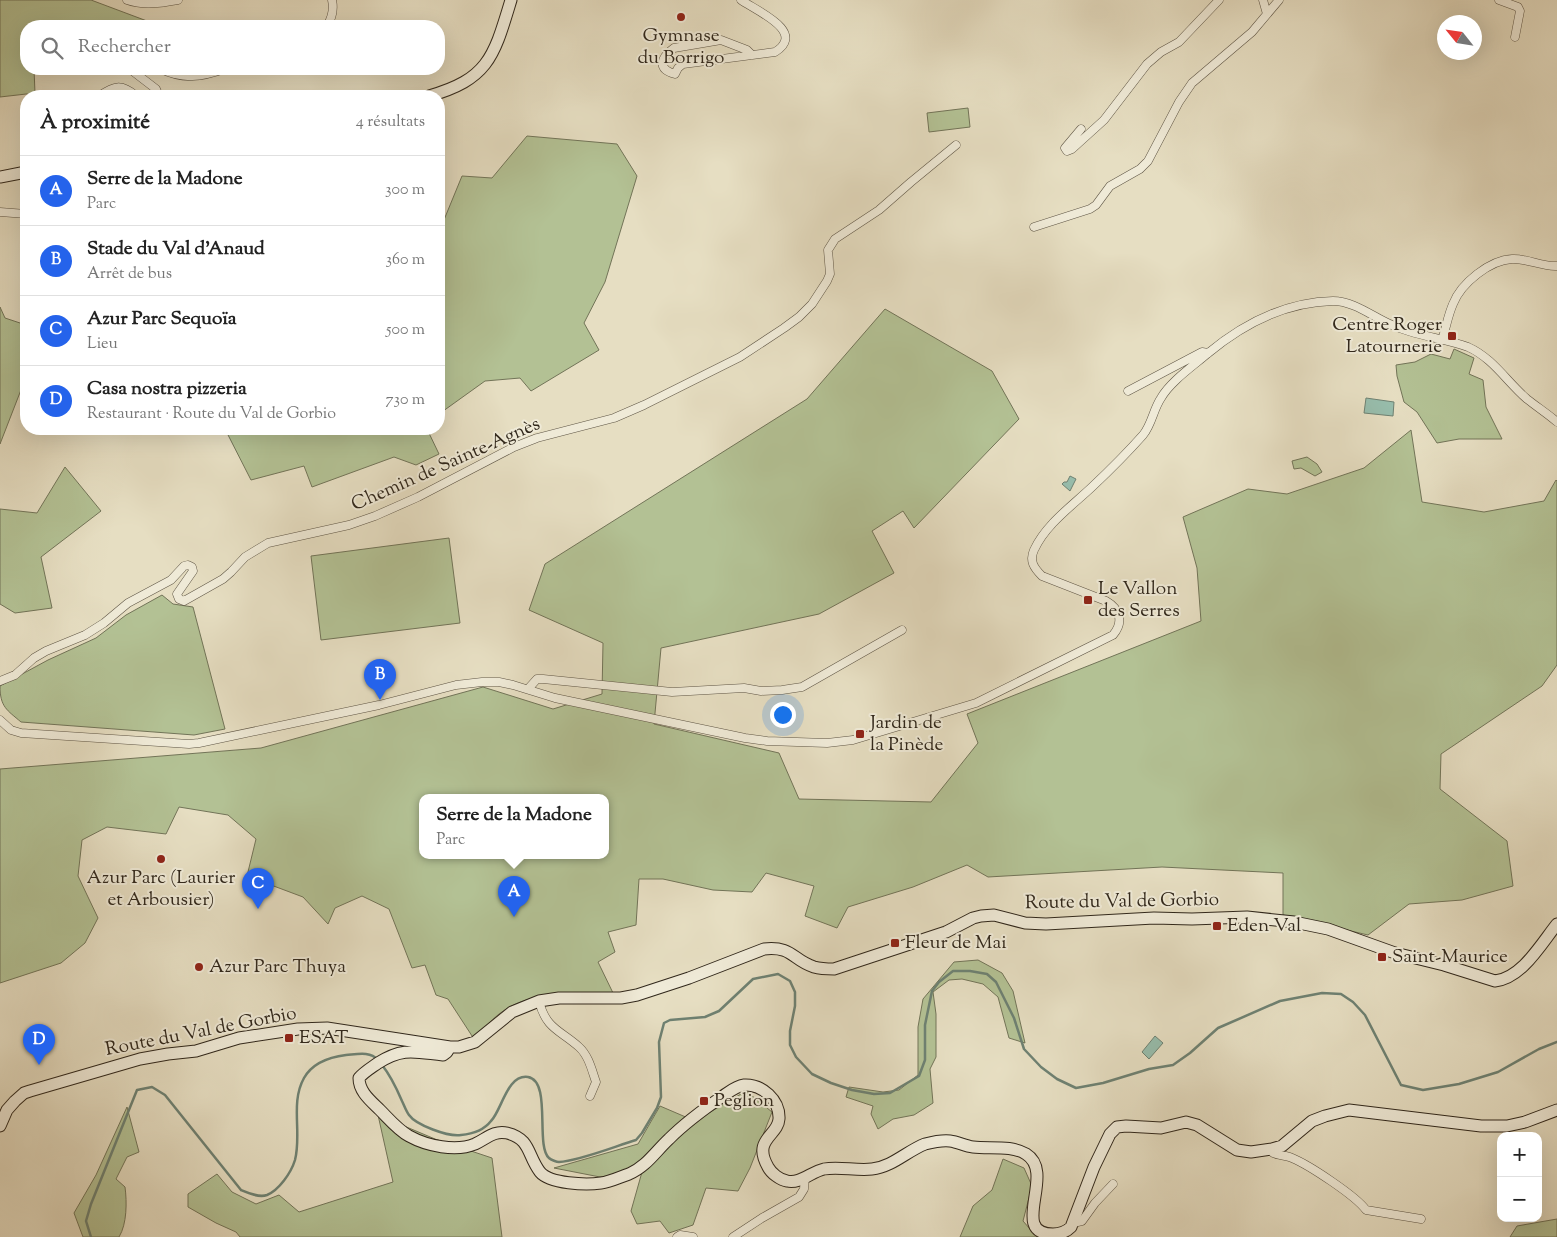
<!DOCTYPE html>
<html lang="fr">
<meta charset="utf-8">
<style>
:root{--surface:#fff;--page:#f6f6f6;--text:#222;--muted:#767676;--line:#e0e0e0;--accent:#2563eb}
body{margin:0;font-family:"Sorts Mill Goudy",serif;background:var(--page);color:var(--text)}
.controls{position:absolute;right:15px;bottom:15px;display:grid;overflow:hidden;border-radius:10px;box-shadow:0 5px 20px #0002}
.controls button{width:45px;height:45px;display:grid;place-items:center;padding:0;border:0;border-bottom:1px solid var(--line);background:var(--surface);color:var(--text);font:25px sans-serif}
.compass{position:absolute;left:1437px;top:15px;width:45px;height:45px;border-radius:50%;background:var(--surface);box-shadow:0 5px 20px #0002;rotate:300deg}
.you{position:absolute;left:782px;top:714px;width:18px;height:18px;margin:-12px;border:4px solid #fff;border-radius:50%;background:#1a73e8;box-shadow:0 0 0 8px #1a73e833}
.badge{display:grid;place-items:center;width:32px;height:32px;border-radius:50%;background:var(--accent);color:#fff;font-size:16px;font-weight:700}
.pin{position:absolute;translate:-50% -41px;filter:drop-shadow(0 1px 2px #0008)}
.pin::after{content:'';position:absolute;top:26px;width:18px;height:15px;background:inherit;clip-path:polygon(0 0,100% 0,50% 100%)}
.popup{position:absolute;left:419px;top:794px;width:190px;height:65px;box-sizing:border-box;display:grid;place-content:center;border-radius:10px;background:var(--surface);filter:drop-shadow(0 1px 4px #0005);font-size:16px;white-space:nowrap;color:var(--muted)}
.popup b{font-size:19px;color:var(--text)}
.popup::after{content:'';position:absolute;left:50%;top:100%;margin-left:-10px;border:10px solid transparent;border-top-color:var(--surface)}
.list{margin:0;padding:0;list-style:none}
h2{display:flex;justify-content:space-between;align-items:center;height:65px;margin:0;padding:0 20px;font-size:21px}
h2 small{font-size:16px;font-weight:400;color:var(--muted)}
.list li{display:grid;grid-template-columns:32px 1fr auto;gap:15px;align-items:center;box-sizing:border-box;height:70px;padding:0 20px;border-top:1px solid var(--line)}
.list b{display:block;font-size:19px;white-space:nowrap}
.list p{margin:0;font-size:16px;white-space:nowrap;color:var(--muted)}
.list em{font-size:16px;font-style:normal;color:var(--muted)}
.icon{flex:none;width:28px;height:28px;fill:none;stroke:currentColor;stroke-width:2;stroke-linecap:round;stroke-linejoin:round}
.map{position:relative;flex:none;width:1557px;height:1237px;overflow:hidden}
.search{position:absolute;background:var(--surface);box-shadow:0 5px 20px #0002;left:20px;top:20px;width:425px;height:55px;display:flex;align-items:center;gap:12px;box-sizing:border-box;padding:0 18px;border-radius:20px;color:var(--muted);font-size:19px}
.panel{position:absolute;background:var(--surface);box-shadow:0 5px 20px #0002;left:20px;top:90px;width:425px;height:345px;border-radius:20px}
.map>svg:first-child{display:block}
.green{fill:#b3c194;stroke:#727458;fill-rule:evenodd}
.water{fill:#97bdac;stroke:#6e8172}
.lines{fill:none;stroke-linecap:round;stroke-linejoin:round}
.stream{stroke:#6e8172;stroke-width:2.5}
.street-casing{stroke:#5e5545;stroke-width:9}
.secondary-casing{stroke:#30271b;stroke-width:13}
.street{stroke:#efead7;stroke-width:8}
.secondary{stroke:#efead7;stroke-width:11}
.poi-dot{fill:#8f2418;stroke:#efead7;stroke-width:2}
.labels{text-anchor:middle;dominant-baseline:central;stroke-width:4;stroke-linejoin:round;paint-order:stroke}
.poi-label{font-size:19px;fill:#30271b;stroke:#efead7;text-anchor:start}
.street-label{font-size:19px;fill:#30271b;stroke:#efead7}
</style>
<div class="map">
<svg width="1557" height="1237" viewBox="0 0 1557 1237">
<rect width="100%" height="100%" fill="#e6dec2"/>
<filter id="stains"><feTurbulence type="fractalNoise" baseFrequency=".004" numOctaves="4"/><feColorMatrix values="0 0 0 0 .2 0 0 0 0 .09 0 0 0 0 .02 0 0 0 .5 -.17"/></filter>
<radialGradient id="worn" r=".72"><stop offset=".6" stop-color="#630" stop-opacity="0"/><stop offset="1" stop-color="#630" stop-opacity=".3"/></radialGradient>
<path class="green" d="M0,0H91L147,21L148,26H26V69H34L35,93L0,97Z
M968,108L970,127L929,132L927,113Z
M527,136L617,144L637,176L605,282L584,323L599,350L531,391L520,378L485,381L439,414V232L462,176L492,178Z
M0,307L5,318L26,325V377L0,444Z
M885,309L992,371L1019,419L914,528L903,511L872,531L894,573L819,614L661,648L654,724L779,753L799,799L931,802L978,743L967,714L1201,621L1197,568L1183,517L1248,489L1287,494L1364,468L1411,430L1422,502L1484,512L1544,501L1556,480L1557,481V665L1542,686L1441,754L1440,789L1507,841L1513,886L1462,900L1409,904L1368,935L1283,915V873L1162,867L988,877L967,865L913,887L848,907L837,928L805,916L814,886L766,873L752,892L713,890L663,879H639L636,925L608,932L615,952L598,962L614,995C575,993 532,989 499,1014C490,1021 482,1031 474,1039L448,999L436,995L425,965L412,968L389,909L362,896L335,908L328,924L303,897L247,876L256,839L228,815L179,807L166,834L107,827L82,840L78,876L98,918L85,943L61,963L0,983V769L261,748L483,687L553,709L602,694L603,643L529,610L545,564L807,399ZM423,798H605V856H423Z
M1454,349L1474,358L1469,374L1483,380L1486,407L1502,439H1459L1437,443L1417,412L1404,402L1397,376L1396,365L1415,362L1431,354L1450,359Z
M225,429H427L439,454L416,465L394,457L312,487L304,466L251,480Z
M1307,457L1317,464L1322,472L1315,476L1301,468L1294,469L1292,461Z
M65,467L101,511L41,557L52,608L15,613L0,604V509L37,513Z
M449,538L460,623L321,640L311,556Z
M162,595L173,604L193,607L225,729L194,735L21,722C7,710 0,707 0,686L48,660L96,638L126,615Z
M978,960L1002,973L1013,991L1025,1043L1009,1038L998,997L983,984L962,979L949,980L933,992L936,1014V1057L930,1069L933,1103L914,1115L893,1119L878,1129L871,1114L873,1106L846,1097L849,1087L883,1092L899,1090L918,1075V1027L923,999L954,962Z
M746,1091L772,1112L750,1168L738,1191L706,1188L693,1225L669,1233L660,1221L637,1224L631,1211L642,1172L600,1177L554,1168L638,1144L660,1106L695,1121Z
M127,1107L139,1152L127,1157L116,1179L125,1187C127,1202 127,1224 119,1237H83L74,1213L96,1175Z
M378,1115L435,1139L492,1158L502,1237H240L236,1232L216,1223L188,1207V1194L217,1174L232,1192L256,1204L279,1195L299,1212L393,1182Z
M1003,1159L1024,1168L1032,1186L1023,1221L1037,1237H960L973,1206L992,1190Z
M1557,1219V1237H1510L1517,1226Z"/>
<path class="water" d="M1366,398L1394,402L1393,416L1364,413Z
M1070,476L1076,479L1070,491L1062,484L1064,482H1067Z
M1155,1036L1163,1043L1149,1059L1142,1052Z"/>
<g class="lines">
<path class="stream" d="M382,1065C391,1076 396,1087 402,1101C404,1105 406,1111 409,1115C416,1125 448,1137 461,1135C472,1134 484,1130 491,1121C502,1110 507,1074 528,1077C552,1081 535,1146 549,1158C551,1160 557,1162 559,1162C579,1161 616,1146 636,1140L642,1133L657,1108L661,1097L659,1042L664,1023L670,1020L705,1017L719,1011L753,979L778,974L790,981L795,992V1006L790,1031V1045L796,1057L812,1074L831,1083L852,1090L874,1094L890,1093L919,1076L925,1060V1025L932,991L939,982L953,971H970L987,974L996,982L1014,1018L1024,1049L1041,1067L1057,1079L1076,1088L1103,1083L1149,1069L1173,1065L1190,1053L1218,1028L1280,1001L1322,993L1341,994L1353,1002L1365,1015L1401,1085L1423,1090L1459,1084L1498,1072L1539,1049L1557,1042
M91,1237L86,1221L91,1204L137,1090L152,1087L165,1095L241,1190C248,1193 259,1198 267,1195C279,1190 291,1173 295,1160C302,1133 290,1103 304,1078C313,1062 330,1057 346,1055C358,1054 370,1051 378,1060"/>
<defs>
<path id="street" d="M127,0C144,6 161,3 178,0
M741,0C757,11 807,32 775,52L683,64L678,68L675,74C657,69 660,58 674,48L721,40L747,50L752,55
M1263,0L1267,14
M1499,0L1518,7L1520,11L1515,37
M327,26C332,18 334,9 332,0
M130,69L156,89L159,96
M161,69C183,80 202,77 224,69
M99,96C114,86 121,83 136,96
M1081,129L1065,148L1067,151L1072,149L1104,120L1147,64L1161,52L1179,42L1219,0
M0,212L26,214
M1034,227L1090,209L1096,205L1110,186L1140,169L1148,161L1179,102L1192,83L1252,32L1279,0
M1442,340C1446,328 1448,315 1453,304C1461,283 1490,260 1512,259C1527,258 1542,267 1557,266
M1128,391L1202,352L1208,353
M0,681L15,675L34,658L46,651L85,635L104,623L128,603L171,580L184,566L188,565L192,567L193,571L177,594L179,599L184,601L223,579L231,572L245,557L268,543L349,525L375,516L418,497L514,447L537,438L614,418L644,405L740,357L784,328L799,317L812,304L827,281L830,274L828,250L835,239L879,210L911,182L956,145
M528,689L537,679H543L672,692L744,688L761,691L782,690L802,687L902,630
M0,720L11,730L21,733L189,744L199,743L379,705L456,685L482,682H499L513,685L555,698L745,738L767,741L827,743L853,740L976,703L1113,635C1124,622 1120,609 1106,601L1042,576C1034,568 1029,561 1034,550C1046,524 1072,506 1093,486C1110,470 1127,453 1143,435C1152,424 1153,410 1161,398C1170,382 1193,366 1207,354C1243,324 1285,302 1333,301C1354,301 1373,317 1392,325C1416,336 1443,338 1468,347C1493,358 1507,382 1527,399C1537,407 1548,414 1557,422
M539,1001C546,1029 560,1030 579,1047C589,1056 592,1071 596,1082L590,1096
M1272,1149L1273,1153C1279,1156 1286,1155 1292,1158C1309,1165 1356,1196 1366,1210L1421,1219
M1073,1223L1082,1221L1095,1203L1113,1184
M677,1237L680,1235L693,1237
M733,1237L762,1218L799,1197L804,1189L805,1177"/>
<path id="secondary" d="M429,96C489,79 494,56 511,0
M0,177L26,172
M450,1047L447,1052L443,1055C415,1052 403,1047 378,1063C371,1068 364,1072 359,1078C359,1092 371,1101 380,1110C389,1119 398,1130 409,1136C427,1146 456,1152 475,1144C486,1139 494,1130 507,1133C531,1139 527,1155 540,1172C550,1184 586,1185 601,1183C610,1182 620,1177 629,1174C646,1167 656,1151 669,1139C685,1123 704,1109 723,1096C729,1092 736,1086 744,1085C762,1084 780,1100 779,1119C778,1136 752,1139 768,1167C771,1173 780,1180 787,1181C800,1184 811,1172 824,1169C839,1166 856,1171 872,1169C892,1167 907,1151 925,1144C933,1142 942,1140 950,1141C958,1142 965,1146 973,1147C989,1149 1012,1145 1026,1154C1057,1173 1008,1234 1053,1234C1060,1234 1066,1232 1071,1227L1094,1167L1110,1134L1117,1127L1126,1126L1161,1128L1186,1122L1197,1125L1237,1150L1251,1152L1272,1149L1282,1146L1312,1121L1325,1116L1349,1110L1481,1126H1507L1525,1122L1557,1110
M0,1126L7,1110L15,1101L24,1093L30,1091L140,1059L168,1054L196,1051L239,1038L298,1029L327,1028L450,1047H459L475,1042L512,1012L539,1001L559,998H621L637,995L689,978L764,949C793,946 792,960 814,967C821,969 827,969 834,969L946,932L973,918L981,916L994,915L1025,923L1046,924L1154,918L1192,919L1247,917L1294,922L1328,929L1395,953L1444,965L1495,981C1522,978 1541,944 1557,924"/>
</defs>
<use href="#street" class="street-casing"/>
<use href="#secondary" class="secondary-casing"/>
<use href="#street" class="street"/>
<use href="#secondary" class="secondary"/>
</g>
<g class="poi-dot">
<circle cx="681" cy="17" r="5"/>
<rect x="1447" y="331" width="10" height="10" rx="2.5"/>
<rect x="1083" y="595" width="10" height="10" rx="2.5"/>
<rect x="855" y="729" width="10" height="10" rx="2.5"/>
<circle cx="161" cy="859" r="5"/>
<rect x="1212" y="921" width="10" height="10" rx="2.5"/>
<rect x="890" y="938" width="10" height="10" rx="2.5"/>
<rect x="1377" y="952" width="10" height="10" rx="2.5"/>
<circle cx="199" cy="967" r="5"/>
<rect x="284" y="1033" width="10" height="10" rx="2.5"/>
<rect x="699" y="1096" width="10" height="10" rx="2.5"/>
</g>
<g class="labels">
<g class="poi-label">
<text x="681" y="36" text-anchor="middle">Gymnase<tspan x="681" dy="22">du Borrigo</tspan></text>
<text x="1442" y="325" text-anchor="end">Centre Roger<tspan x="1442" dy="22">Latournerie</tspan></text>
<text x="1098" y="589">Le Vallon<tspan x="1098" dy="22">des Serres</tspan></text>
<text x="870" y="723">Jardin de<tspan x="870" dy="22">la Pinède</tspan></text>
<text x="161" y="878" text-anchor="middle">Azur Parc (Laurier<tspan x="161" dy="22">et Arbousier)</tspan></text>
<text x="1227" y="926">Eden Val</text>
<text x="905" y="943">Fleur de Mai</text>
<text x="1392" y="957">Saint-Maurice</text>
<text x="209" y="967">Azur Parc Thuya</text>
<text x="299" y="1038">ESAT</text>
<text x="714" y="1101">Peglion</text>
</g>
<g class="street-label">
<text transform="translate(446 465) rotate(-24)">Chemin de Sainte-Agnès</text>
<text transform="translate(1122 902) rotate(-1)">Route du Val de Gorbio</text>
<text transform="translate(201 1032) rotate(-11)">Route du Val de Gorbio</text>
</g>
</g>
<rect width="100%" height="100%" filter="url(#stains)"/>
<rect width="100%" height="100%" fill="url(#worn)"/>
</svg>
<div class="controls">
<button>+</button>
<button>−</button>
</div>
<svg class="compass" viewBox="-18 -18 36 36"><path d="M0-13l5 13h-10z" fill="#e53935"/><path d="M0 13l5-13h-10z" fill="#767676"/></svg>
<div class="you"></div>
<div class="pin badge" style="left:514px;top:917px">A</div>
<div class="popup"><b>Serre de la Madone</b>Parc</div>
<div class="pin badge" style="left:380px;top:700px">B</div>
<div class="pin badge" style="left:258px;top:909px">C</div>
<div class="pin badge" style="left:39px;top:1065px">D</div>
<div class="search"><svg class="icon" aria-label="search" viewBox="0 0 24 24"><circle cx="10" cy="10" r="6"/><path d="M15 15l6 6"/></svg>Rechercher</div>
<section class="panel">
<h2>À proximité<small>4 résultats</small></h2>
<ul class="list">
<li><span class="badge">A</span><div><b>Serre de la Madone</b><p>Parc</p></div><em>300 m</em></li>
<li><span class="badge">B</span><div><b>Stade du Val d'Anaud</b><p>Arrêt de bus</p></div><em>360 m</em></li>
<li><span class="badge">C</span><div><b>Azur Parc Sequoïa</b><p>Lieu</p></div><em>500 m</em></li>
<li><span class="badge">D</span><div><b>Casa nostra pizzeria</b><p>Restaurant · Route du Val de Gorbio</p></div><em>730 m</em></li>
</ul>
</section>
</div>
